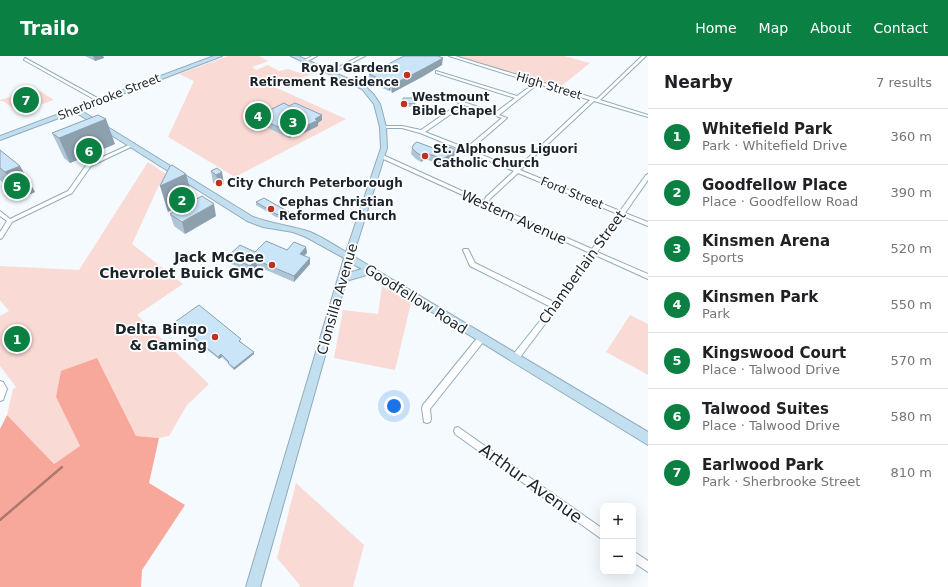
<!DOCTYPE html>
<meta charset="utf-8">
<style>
:root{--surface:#fff;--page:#f6f6f6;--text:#202124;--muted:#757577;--line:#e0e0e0;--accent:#0b8043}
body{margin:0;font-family:"DejaVu Sans",sans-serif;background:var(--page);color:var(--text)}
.controls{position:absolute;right:12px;bottom:12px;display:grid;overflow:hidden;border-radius:8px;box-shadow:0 4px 16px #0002}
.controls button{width:36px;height:36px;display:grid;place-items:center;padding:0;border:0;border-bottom:1px solid var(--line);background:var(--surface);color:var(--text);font:20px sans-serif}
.you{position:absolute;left:394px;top:350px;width:14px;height:14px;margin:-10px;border:3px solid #fff;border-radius:50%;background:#1a73e8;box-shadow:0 0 0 6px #1a73e833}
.badge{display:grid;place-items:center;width:26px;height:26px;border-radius:50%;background:var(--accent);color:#fff;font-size:13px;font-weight:700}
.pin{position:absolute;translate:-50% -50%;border:2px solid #fff;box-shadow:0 1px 4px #0006}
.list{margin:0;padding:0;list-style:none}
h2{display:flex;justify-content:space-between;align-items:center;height:52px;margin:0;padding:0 16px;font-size:17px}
h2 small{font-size:13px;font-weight:400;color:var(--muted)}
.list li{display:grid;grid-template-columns:26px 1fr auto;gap:12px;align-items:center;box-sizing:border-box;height:56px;padding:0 16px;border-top:1px solid var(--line)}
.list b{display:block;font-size:15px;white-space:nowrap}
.list p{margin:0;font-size:13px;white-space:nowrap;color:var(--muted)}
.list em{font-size:13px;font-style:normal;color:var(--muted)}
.map{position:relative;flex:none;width:648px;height:531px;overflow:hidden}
header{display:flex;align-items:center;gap:24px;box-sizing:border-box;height:56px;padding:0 20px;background:var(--accent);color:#fff}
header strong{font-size:19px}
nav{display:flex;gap:22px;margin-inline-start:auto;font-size:14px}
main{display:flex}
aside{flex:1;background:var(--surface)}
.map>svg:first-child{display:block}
.green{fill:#fadad5}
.forest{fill:#f7a89a}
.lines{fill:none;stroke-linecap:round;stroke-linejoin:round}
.stream{stroke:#ad7971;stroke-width:2.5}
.street-casing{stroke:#92abbc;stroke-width:2}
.secondary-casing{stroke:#92abbc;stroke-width:2}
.street{fill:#fff;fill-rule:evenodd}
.secondary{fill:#c2dfef;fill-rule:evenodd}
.wall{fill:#aec5d5}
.shaded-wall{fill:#8da0ae}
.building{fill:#cae5f8;stroke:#8da0ae}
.poi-dot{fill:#bf3222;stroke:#fff;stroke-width:1.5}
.labels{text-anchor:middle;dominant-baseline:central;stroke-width:3.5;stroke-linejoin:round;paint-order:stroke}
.far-poi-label{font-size:12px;font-weight:bold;fill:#192329;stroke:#fff;text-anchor:start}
.far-street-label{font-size:12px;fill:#192329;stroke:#fff}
.street-label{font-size:14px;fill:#192329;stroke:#fff}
.poi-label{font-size:14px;font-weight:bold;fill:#192329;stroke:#fff;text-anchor:end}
.near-street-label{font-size:17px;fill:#192329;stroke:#fff}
</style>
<header>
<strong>Trailo</strong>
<nav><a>Home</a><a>Map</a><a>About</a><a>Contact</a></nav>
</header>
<main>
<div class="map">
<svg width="648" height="531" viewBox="0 0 648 531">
<rect width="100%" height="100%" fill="#f4fafd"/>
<path class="green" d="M228,0H259L268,5L252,11L256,14L268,9L279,15L288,13L300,17L312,11L320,15L301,22H289L270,29L346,63L235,121L168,81L194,25L179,18Z
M458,0H564L590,7L559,32Z
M37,33L54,44L19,56L3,45H0V44Z
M148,106L172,122L159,129L132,188L183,228L137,259L209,328L187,349L169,380L159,382L136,380L97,302L56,341L80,390L54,408L7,359L13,333L16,331L0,310V260L9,255L0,244V210L79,214Z
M382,230L411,247L395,314L334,302L343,254L378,258Z
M630,259L648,268V319L606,296Z
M296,427L364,489L353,531H300L299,528L277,502Z"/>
<path class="forest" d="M97,302L136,380L159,382L149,427L185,449L142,514L141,531H0V373L7,359L54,408L80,390L56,341L61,315Z"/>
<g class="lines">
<path class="stream" d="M0,464L62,411"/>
<defs>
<path id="street" d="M312,0H317L306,6L303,5Z
M360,0H365L332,17L329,16Z
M449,0H455L597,43L642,0H646L600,44L648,59V61L594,45L520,114L620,155L646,119L648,118V124L625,157L648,166V170L623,160L597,196L648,218V223L595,199L557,252L518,304L515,305L512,304L511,302L512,300L551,251L470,210L463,194L464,193H468L475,207L554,246L590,197L379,101V99H383L484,145L486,141L514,115L420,77L402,72H383L381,71L383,70H402L421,74L460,47L443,41L442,40L444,39L495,57L515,42L436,17V15L517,40L535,27ZM538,28L590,44L516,113L470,94L507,62L499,59ZM464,49L502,62L466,92L425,76ZM518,117L618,158L592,193L488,147L490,143Z
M25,2L101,44L102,45L99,46L24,4Z
M131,88L135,89L91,110L72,137L12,166L2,182L0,183V176L7,165L0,160V155L10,163L68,135L87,108Z
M481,280L484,281L485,283L484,285L430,353L431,363L430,366L427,367L424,366L422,352L423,349L478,281Z
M0,325L3,326L7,333L3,344L0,345Z
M458,371L603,473V484L455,378L454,375L455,372Z
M633,495L648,505V516L633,506Z"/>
<path id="secondary" d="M214,0H222L80,54L253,161C272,168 291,170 310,176C322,181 334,189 346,196L381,92L380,71L374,48L362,33L291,0H298L366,31L374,39L380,48L386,71L387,92L353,200L648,376V389L370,218L346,225L260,531H246L344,202L306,181L293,176L263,171L247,165L75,56L0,84V80ZM351,207L362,213L348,217Z"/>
</defs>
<use href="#street" class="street-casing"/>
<use href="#secondary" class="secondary-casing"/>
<use href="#street" class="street"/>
<use href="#secondary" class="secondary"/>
</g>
<path class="wall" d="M85,0H103L104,2L95,5Z
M442,9L422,21L392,37L390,34L389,35L369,26V18Z
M403,42L415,48L414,51L404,50L402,45Z
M289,50L322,59V64L318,67V70L300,79L297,78L289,82L262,69L261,63L266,61V56Z
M52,77L115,88L70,107L64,102Z
M412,92L444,96L456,94L454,100L442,109L425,103L421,106L416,103L411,98Z
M0,94L20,110L35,136L21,142L0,124Z
M217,112L224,128L219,130L213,127L211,115Z
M256,146L289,156V159L283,163L276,161L256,149Z
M170,158L216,160L185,178L174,170Z
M306,191L307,197L304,199L310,208L294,226L257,210L251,216L229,207L228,200L255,196L287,194Z
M175,266L242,286L241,287L254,298L234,314L229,309L228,307L222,301L219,303L176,269Z"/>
<path class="shaded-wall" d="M93,0H103L104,2L95,5Z
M443,2L442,9L422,21L392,37V29Z
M391,26L390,34L389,35V27Z
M322,59V64L318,67V70L300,79V73L315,63Z
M106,63L115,88L70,107L59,82Z
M297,72V78L289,82V76Z
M456,94L454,100L442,109L443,103Z
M426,97L425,103L421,106L422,100Z
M20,110L35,136L21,142L5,116Z
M222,116L224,128L219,130L216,119Z
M186,118L193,143L168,156L160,130Z
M214,148L216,160L185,178L182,166Z
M289,156V159L283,163V160Z
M306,191L307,197L300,204V198Z
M310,202V208L294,226V220Z
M256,204L257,210L251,216L250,210Z
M254,296V298L234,314V312Z
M221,298L222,301L219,303L218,301Z"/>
<path class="building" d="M404,0H438L443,2L423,13L392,29L391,26L389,27L369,18Z
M403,42H412L415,48L404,47Z
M284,47L289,50L295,47L322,59L315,63L318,64L300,73L297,72L289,76L261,63L271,58L266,56Z
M98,59L106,63L59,82L52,77Z
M417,86L444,96L450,91L456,94L443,103L426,97L422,100L417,97L412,92L414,88Z
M0,94L20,110L5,116L0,112Z
M172,109L186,118L160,130L170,110Z
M217,112L222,116L216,119L211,115Z
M202,140L214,148L182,166L170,158Z
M264,142L289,156L283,160L276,158L256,146Z
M266,185L287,194L294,186L306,191L300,198L310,202L294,220L256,204L250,210L228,200L240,189L255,196Z
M199,249L241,283L239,285L254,296L234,312L228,307L229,306L221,298L218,301L175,266Z"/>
<g class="poi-dot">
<circle cx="407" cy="19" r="4"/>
<circle cx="404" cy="48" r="4"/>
<circle cx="425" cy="100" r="4"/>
<circle cx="219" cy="127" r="4"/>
<circle cx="271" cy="153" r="4"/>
<circle cx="272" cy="209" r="4"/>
<circle cx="215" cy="281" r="4"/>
</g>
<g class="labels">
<g class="far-poi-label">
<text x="399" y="12" text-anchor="end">Royal Gardens<tspan x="399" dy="14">Retirement Residence</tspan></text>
<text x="412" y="41">Westmount<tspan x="412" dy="14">Bible Chapel</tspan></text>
<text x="433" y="93">St. Alphonsus Liguori<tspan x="433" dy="14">Catholic Church</tspan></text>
<text x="227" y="127">City Church Peterborough</text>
<text x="279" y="146">Cephas Christian<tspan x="279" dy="14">Reformed Church</tspan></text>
</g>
<g class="far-street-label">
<text transform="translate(549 30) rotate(17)">High Street</text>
<text transform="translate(109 41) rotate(-21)">Sherbrooke Street</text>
<text transform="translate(572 137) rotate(22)">Ford Street</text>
</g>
<g class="street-label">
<text transform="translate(514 161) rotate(24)">Western Avenue</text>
<text transform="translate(582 211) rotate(-54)">Chamberlain Street</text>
<text transform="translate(337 243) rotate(-74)">Clonsilla Avenue</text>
<text transform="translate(416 243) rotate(32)">Goodfellow Road</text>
</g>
<g class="poi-label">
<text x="264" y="201">Jack McGee<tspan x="264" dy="16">Chevrolet Buick GMC</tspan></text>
<text x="207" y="273">Delta Bingo<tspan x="207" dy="16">&amp; Gaming</tspan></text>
</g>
<g class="near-street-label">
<text transform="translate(531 427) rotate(36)">Arthur Avenue</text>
</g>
</g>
</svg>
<div class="controls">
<button>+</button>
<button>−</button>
</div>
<div class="you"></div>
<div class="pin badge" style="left:17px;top:283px">1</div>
<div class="pin badge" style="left:182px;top:144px">2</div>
<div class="pin badge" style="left:293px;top:66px">3</div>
<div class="pin badge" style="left:258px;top:60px">4</div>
<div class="pin badge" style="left:17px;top:130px">5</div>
<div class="pin badge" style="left:89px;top:95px">6</div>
<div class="pin badge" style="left:26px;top:44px">7</div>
</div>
<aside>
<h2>Nearby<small>7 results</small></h2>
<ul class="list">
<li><span class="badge">1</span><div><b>Whitefield Park</b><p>Park · Whitefield Drive</p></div><em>360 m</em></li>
<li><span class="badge">2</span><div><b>Goodfellow Place</b><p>Place · Goodfellow Road</p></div><em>390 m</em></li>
<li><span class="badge">3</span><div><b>Kinsmen Arena</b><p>Sports</p></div><em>520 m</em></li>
<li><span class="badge">4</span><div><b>Kinsmen Park</b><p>Park</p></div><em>550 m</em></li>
<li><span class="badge">5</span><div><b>Kingswood Court</b><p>Place · Talwood Drive</p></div><em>570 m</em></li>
<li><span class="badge">6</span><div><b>Talwood Suites</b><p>Place · Talwood Drive</p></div><em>580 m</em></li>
<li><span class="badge">7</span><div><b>Earlwood Park</b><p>Park · Sherbrooke Street</p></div><em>810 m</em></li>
</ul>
</aside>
</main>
